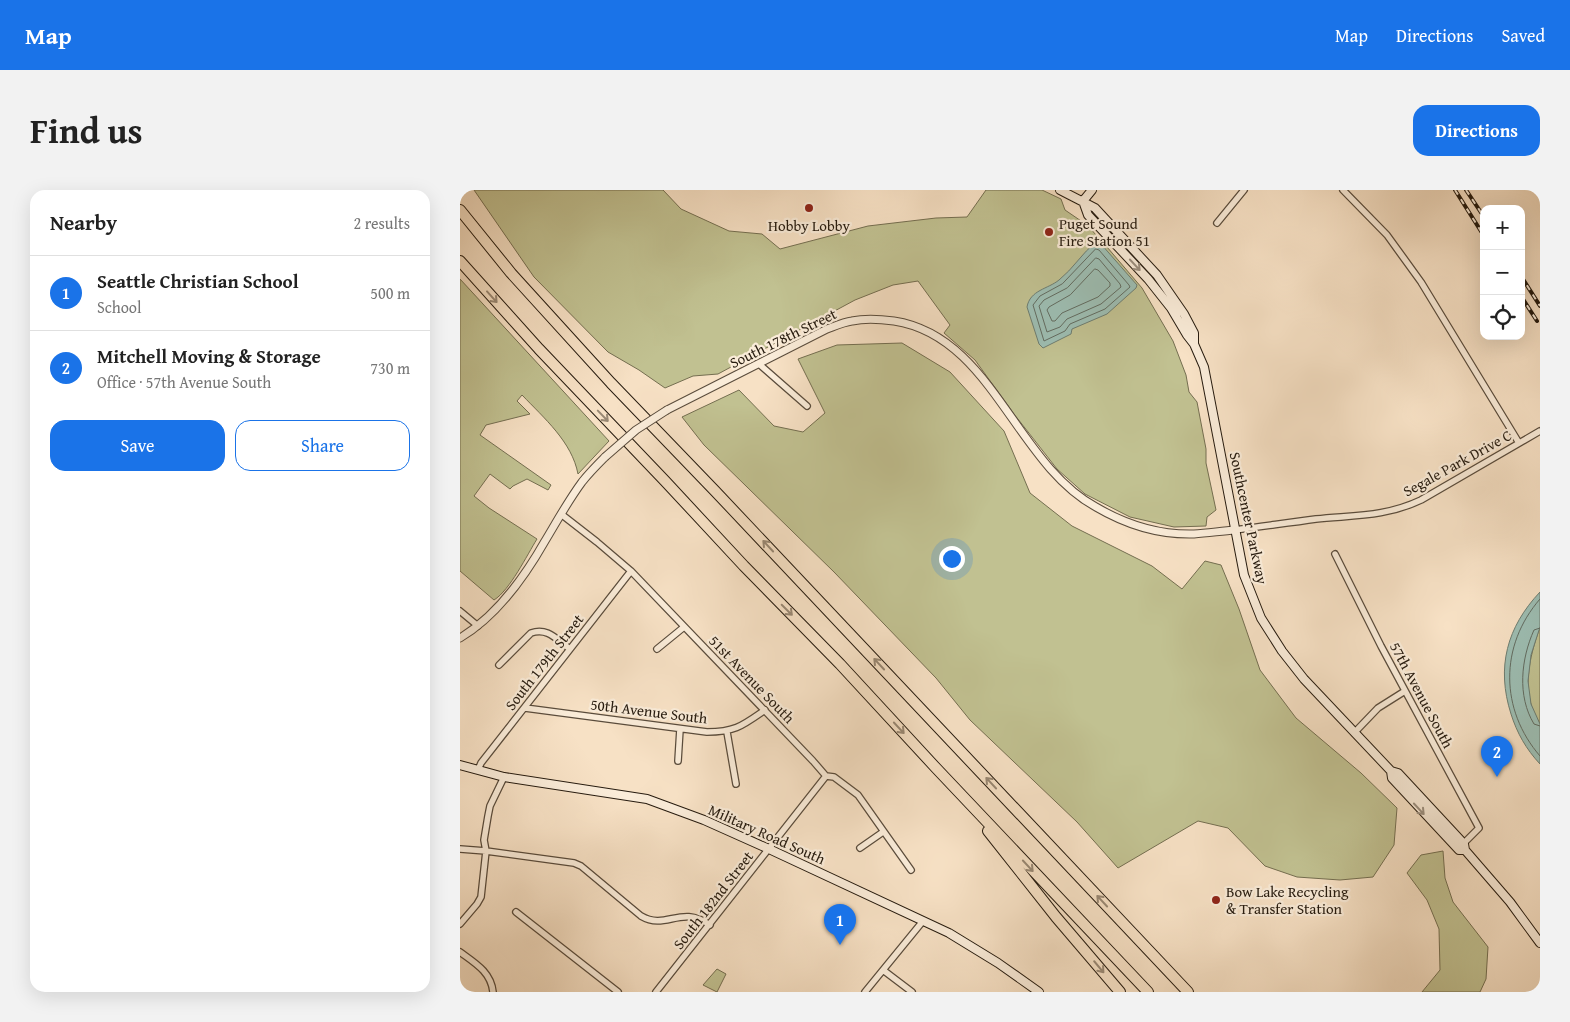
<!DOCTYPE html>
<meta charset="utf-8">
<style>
:root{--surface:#fff;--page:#f2f2f2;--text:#222;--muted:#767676;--line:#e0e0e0;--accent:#1a73e8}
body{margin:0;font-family:"Gentium Book Plus",serif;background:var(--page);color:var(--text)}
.controls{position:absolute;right:15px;top:15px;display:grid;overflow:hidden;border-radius:10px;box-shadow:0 5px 20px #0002}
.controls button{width:45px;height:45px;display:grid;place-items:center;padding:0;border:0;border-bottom:1px solid var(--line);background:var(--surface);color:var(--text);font:25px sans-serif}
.you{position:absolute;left:491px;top:368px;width:18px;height:18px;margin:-12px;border:4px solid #fff;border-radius:50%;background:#1a73e8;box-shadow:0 0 0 8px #1a73e833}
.badge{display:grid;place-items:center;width:32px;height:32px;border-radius:50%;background:var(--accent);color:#fff;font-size:16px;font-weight:700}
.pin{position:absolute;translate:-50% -41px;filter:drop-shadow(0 1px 2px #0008)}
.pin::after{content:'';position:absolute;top:26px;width:18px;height:15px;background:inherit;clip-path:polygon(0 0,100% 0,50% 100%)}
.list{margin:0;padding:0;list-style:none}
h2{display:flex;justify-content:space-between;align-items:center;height:65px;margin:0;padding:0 20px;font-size:21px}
h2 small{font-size:16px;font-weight:400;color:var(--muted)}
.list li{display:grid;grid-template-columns:32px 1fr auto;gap:15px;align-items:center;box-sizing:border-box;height:75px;padding:0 20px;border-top:1px solid var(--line)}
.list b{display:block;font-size:19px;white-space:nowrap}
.list p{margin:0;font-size:16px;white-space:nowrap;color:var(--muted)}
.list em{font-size:16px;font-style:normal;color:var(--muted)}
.actions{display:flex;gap:10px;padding:15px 20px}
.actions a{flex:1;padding:11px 0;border:1px solid var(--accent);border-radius:15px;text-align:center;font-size:18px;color:var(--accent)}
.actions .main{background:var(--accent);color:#fff}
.icon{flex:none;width:28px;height:28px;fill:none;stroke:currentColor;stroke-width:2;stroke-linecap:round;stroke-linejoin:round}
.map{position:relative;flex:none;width:1080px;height:802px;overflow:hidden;border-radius:15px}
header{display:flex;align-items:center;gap:30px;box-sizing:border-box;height:70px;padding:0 25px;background:var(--accent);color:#fff}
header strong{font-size:24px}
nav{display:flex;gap:28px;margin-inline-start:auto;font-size:18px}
.intro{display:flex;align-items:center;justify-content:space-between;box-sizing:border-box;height:120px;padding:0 30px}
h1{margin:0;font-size:35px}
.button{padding:12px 22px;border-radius:15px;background:var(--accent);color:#fff;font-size:18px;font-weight:700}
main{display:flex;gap:30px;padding:0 30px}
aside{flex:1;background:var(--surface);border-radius:15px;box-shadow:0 5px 20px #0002}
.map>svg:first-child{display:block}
.green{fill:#c1c191;stroke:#746e50}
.water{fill:#9dbeb3;stroke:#6d7d71}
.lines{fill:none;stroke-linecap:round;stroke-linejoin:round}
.shore{stroke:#626c61;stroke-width:1}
.minor-casing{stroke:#5a4c3c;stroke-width:8}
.tertiary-casing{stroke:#5a4c3c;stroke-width:9}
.secondary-casing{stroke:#261b0f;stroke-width:10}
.motorway-casing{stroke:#261b0f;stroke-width:12}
.minor{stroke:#faecd9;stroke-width:5.5}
.tertiary{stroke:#faecd9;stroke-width:7}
.secondary{stroke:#faecd9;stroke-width:8}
.motorway{stroke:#f7e1c5;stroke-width:10}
.rail-casing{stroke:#261b0f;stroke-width:4}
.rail{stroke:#faecd9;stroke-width:2;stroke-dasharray:5.5;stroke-linecap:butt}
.tertiary-bridge-casing{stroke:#5a4c3c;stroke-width:9;stroke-linecap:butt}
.tertiary-bridge{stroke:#faecd9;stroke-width:7}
.oneway{stroke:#9b8e7e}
.oneway2{stroke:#998873}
.poi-dot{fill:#8f2418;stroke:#faecd9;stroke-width:2}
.labels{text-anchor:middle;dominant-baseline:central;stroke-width:4.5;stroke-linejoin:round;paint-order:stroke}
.poi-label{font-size:15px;fill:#261b0f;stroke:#faecd9;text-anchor:start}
.street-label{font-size:15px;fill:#261b0f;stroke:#faecd9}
</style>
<header>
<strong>Map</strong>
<nav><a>Map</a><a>Directions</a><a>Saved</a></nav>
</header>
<div class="intro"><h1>Find us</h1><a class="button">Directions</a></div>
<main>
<aside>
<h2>Nearby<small>2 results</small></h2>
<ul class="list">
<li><span class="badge">1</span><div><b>Seattle Christian School</b><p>School</p></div><em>500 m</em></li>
<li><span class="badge">2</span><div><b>Mitchell Moving &amp; Storage</b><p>Office · 57th Avenue South</p></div><em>730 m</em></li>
</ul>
<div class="actions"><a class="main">Save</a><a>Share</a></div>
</aside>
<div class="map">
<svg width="1080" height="802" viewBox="0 0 1080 802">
<rect width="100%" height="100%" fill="#f7e1c5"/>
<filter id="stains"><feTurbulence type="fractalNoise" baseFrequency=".004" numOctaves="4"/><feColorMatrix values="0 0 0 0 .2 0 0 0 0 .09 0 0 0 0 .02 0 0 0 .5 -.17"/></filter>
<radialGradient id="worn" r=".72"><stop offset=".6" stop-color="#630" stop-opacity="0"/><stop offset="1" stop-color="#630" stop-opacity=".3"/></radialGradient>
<path class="green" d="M14,0H203L221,19L269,41L302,44L320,59L408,36L476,28L507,27L526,0H582L601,9L605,20L627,35L647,57L682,98L713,151L726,185L729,202L737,212L746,259V273L756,320L747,327L746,336L714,337L670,327L625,304L597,279L554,224L515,170L484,143L490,135L458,91L433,95L395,110L258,184L233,186L205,198L179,180L148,162L74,87Z
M0,89L149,251L118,284C112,252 84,228 62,205L57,211L70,224L26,235L20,245L91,295L88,300L67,289L53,296L50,299L30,284L14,306L29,318L77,349C67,365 50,400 34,410L0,381Z
M442,153L490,182L544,241L570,303L612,336L692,376L722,399L745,371L761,375L779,419L800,480L836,528L901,583L937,618L934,655L913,687L880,690L837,687L805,676L768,638L738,631L658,678L617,632L510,530L476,488L374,382L244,255L222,227L279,200L314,236L343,242L365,223L338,169L377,155Z
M1080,437V534C1060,504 1069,468 1080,437Z
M983,661L985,688L993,712L1028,757L1026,789L1020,802H962L980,780L979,739L967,710L947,683L961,665Z
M257,779L266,784L257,802L243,795Z"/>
<path class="water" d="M636,52L641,54L677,95L676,98L647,124L612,139L611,144L583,158L579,154L567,117C570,100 588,99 599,90C613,79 622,63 636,52Z
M1080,402V437L1071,465L1068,491L1071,514L1080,534V574C1066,559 1057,543 1051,524C1036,477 1047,437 1080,402Z"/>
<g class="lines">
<path class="shore" d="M636,59L639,60L669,95L670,97L645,119L610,134L605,141L584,151L573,115L580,106L602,94Z
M636,68L639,69L660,94L661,97L641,114L607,129L600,137L587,142L579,116L584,110L607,98Z
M635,79L638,80L650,93V96L638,107L602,123L595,131H592L587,120L589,117L610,105Z
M1080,409C1039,456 1040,520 1080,566
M1080,438L1074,440C1061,469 1057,506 1074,534L1080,536"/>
<defs>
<path id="minor" d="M883,0L927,45L961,92L1059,253
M757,33L784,0
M299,174L347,216
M101,324L137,352L171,381L353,571L366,586L374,587L398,605L451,680
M775,340C802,336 829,333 856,329C894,325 925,327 961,310L1080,241
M875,364L921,456L1019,638L1003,654
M0,421L18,436
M197,459L224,437
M39,475L71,443C88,437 97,450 110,459
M65,518L247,542C275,542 282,536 305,520
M267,542L276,594
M895,542L918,518L945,501
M218,571L220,539
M18,580L21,573L171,381
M400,658L423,642
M0,659L26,661L114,673L121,676L181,726C207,741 220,714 250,735
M56,722L158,802
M0,734L17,714L21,707L26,661L24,650L28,626L30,616L44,587
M0,762C15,773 31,782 33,802
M423,780L452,802
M196,802L366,586
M405,802L463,731"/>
<path id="tertiary" d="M207,220L367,139C375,136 384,132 392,131C405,128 420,129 434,131C532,146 555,273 636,317C665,334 699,345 734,344C748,343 762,341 775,340
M0,448C37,426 64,388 85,351C97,331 108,311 122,292C129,283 137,275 145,267"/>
<path id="secondary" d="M600,0L635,18L697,85L724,124L734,143V154
M623,11L628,25L688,89L711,118L727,145L734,154L744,177L784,385L801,428L822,461L844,489L931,581L938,583L1004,654L1005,660L1050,712L1080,753
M623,11L632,0
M0,575L44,587L187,609L244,630L309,659L489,743L538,773L579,802
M931,581L932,588L999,660H1005"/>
<path id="motorway" d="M0,20L51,83L151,193L255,301L728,802
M0,71L79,159L205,291L284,376L380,474L476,578L688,802
M528,641L596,727L660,802"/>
</defs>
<use href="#minor" class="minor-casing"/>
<use href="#tertiary" class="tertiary-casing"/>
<use href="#secondary" class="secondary-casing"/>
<use href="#motorway" class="motorway-casing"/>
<use href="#minor" class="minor"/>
<use href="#tertiary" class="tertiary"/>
<use href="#secondary" class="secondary"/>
<use href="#motorway" class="motorway"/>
<defs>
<path id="rail" d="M995,0L1024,46
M1006,0L1024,27
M1061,86L1080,116
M1061,106L1077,131"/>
</defs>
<use href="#rail" class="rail-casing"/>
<use href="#rail" class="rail"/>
<defs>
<path id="tertiary-bridge" d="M145,267L176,240L207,220"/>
</defs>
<use href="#tertiary-bridge" class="tertiary-bridge-casing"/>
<use href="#tertiary-bridge" class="tertiary-bridge"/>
</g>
<defs><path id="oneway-shaft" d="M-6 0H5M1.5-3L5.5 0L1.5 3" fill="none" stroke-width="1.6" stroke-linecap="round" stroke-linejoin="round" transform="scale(1.25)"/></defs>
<g class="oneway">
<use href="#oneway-shaft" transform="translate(675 75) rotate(47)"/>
<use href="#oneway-shaft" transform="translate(959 619) rotate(47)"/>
</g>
<g class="oneway2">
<use href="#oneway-shaft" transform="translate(32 107) rotate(48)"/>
<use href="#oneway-shaft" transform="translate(143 226) rotate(46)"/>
<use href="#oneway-shaft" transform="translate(308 356) rotate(-133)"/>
<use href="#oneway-shaft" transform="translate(327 420) rotate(45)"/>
<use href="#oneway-shaft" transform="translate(419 474) rotate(-133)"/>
<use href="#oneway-shaft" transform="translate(439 538) rotate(47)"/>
<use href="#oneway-shaft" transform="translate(531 593) rotate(-133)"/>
<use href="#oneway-shaft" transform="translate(568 676) rotate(47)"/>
<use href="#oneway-shaft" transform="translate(642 711) rotate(-133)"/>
<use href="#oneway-shaft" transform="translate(639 777) rotate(50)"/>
</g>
<g class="poi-dot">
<circle cx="349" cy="18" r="5"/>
<circle cx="589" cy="42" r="5"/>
<circle cx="756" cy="710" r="5"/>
</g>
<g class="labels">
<g class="poi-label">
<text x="599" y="33">Puget Sound<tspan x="599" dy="17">Fire Station 51</tspan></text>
<text x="349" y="35" text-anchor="middle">Hobby Lobby</text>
<text x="766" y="701">Bow Lake Recycling<tspan x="766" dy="17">&amp; Transfer Station</tspan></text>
</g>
<g class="street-label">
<text transform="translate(323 148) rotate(-26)">South 178th Street</text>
<text transform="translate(997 273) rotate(-29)">Segale Park Drive C</text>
<text transform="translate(789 328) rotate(78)">Southcenter Parkway</text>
<text transform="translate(84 472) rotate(-52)">South 179th Street</text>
<text transform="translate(292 489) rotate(46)">51st Avenue South</text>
<text transform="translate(962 505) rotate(62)">57th Avenue South</text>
<text transform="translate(189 521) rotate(7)">50th Avenue South</text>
<text transform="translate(307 644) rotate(24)">Military Road South</text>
<text transform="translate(253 710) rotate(-52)">South 182nd Street</text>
</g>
</g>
<rect width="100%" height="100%" filter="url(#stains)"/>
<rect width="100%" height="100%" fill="url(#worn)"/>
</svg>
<div class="controls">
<button>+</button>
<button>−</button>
<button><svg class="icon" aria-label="locate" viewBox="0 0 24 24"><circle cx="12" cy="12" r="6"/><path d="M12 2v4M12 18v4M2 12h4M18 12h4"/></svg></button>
</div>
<div class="you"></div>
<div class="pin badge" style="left:380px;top:755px">1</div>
<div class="pin badge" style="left:1037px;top:587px">2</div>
</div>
</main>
